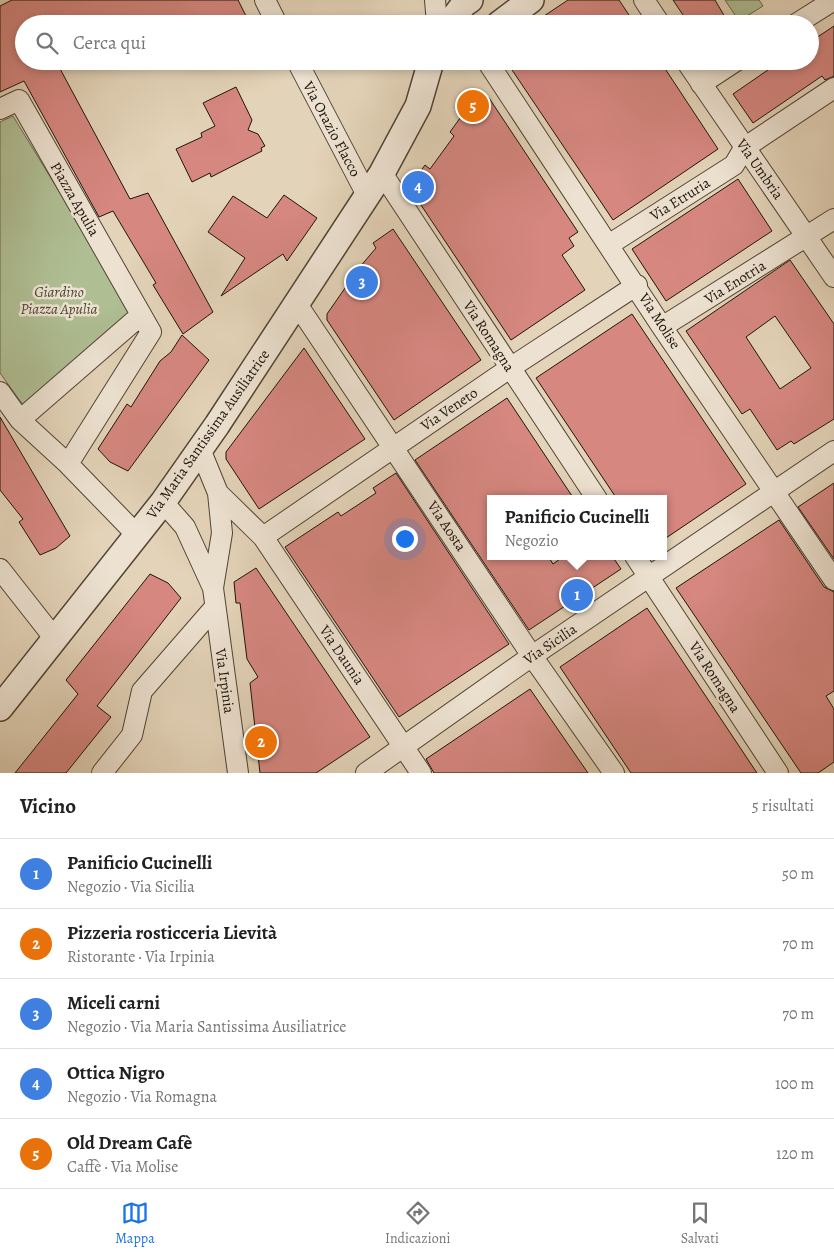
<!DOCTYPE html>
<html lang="it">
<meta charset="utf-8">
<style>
:root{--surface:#fff;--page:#f6f6f6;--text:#222;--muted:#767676;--line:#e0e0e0;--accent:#1a73e8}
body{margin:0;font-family:Alegreya,serif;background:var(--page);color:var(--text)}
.you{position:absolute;left:404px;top:538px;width:18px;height:18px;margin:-12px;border:4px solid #fff;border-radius:50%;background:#1a73e8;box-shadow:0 0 0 8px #1a73e833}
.badge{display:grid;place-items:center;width:32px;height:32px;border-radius:50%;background:var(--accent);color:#fff;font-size:16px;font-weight:700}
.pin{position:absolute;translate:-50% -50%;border:2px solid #fff;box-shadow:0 1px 5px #0006}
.popup{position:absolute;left:487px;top:495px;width:180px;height:65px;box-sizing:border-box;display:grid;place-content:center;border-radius:0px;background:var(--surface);filter:drop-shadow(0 1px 4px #0005);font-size:16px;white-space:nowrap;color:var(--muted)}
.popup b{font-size:19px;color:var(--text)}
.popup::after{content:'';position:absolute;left:50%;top:100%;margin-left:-10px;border:10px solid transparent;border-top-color:var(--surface)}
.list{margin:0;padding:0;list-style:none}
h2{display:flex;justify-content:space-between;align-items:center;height:65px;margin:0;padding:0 20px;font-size:21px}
h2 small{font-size:16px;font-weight:400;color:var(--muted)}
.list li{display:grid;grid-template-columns:32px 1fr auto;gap:15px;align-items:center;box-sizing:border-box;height:70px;padding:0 20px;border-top:1px solid var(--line)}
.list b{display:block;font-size:19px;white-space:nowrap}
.list p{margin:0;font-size:16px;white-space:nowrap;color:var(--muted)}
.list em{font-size:16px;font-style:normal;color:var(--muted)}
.icon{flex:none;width:28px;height:28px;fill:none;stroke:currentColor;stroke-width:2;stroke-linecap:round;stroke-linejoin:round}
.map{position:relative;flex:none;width:834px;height:773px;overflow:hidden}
.search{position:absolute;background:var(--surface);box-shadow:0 2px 8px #0003;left:15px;right:15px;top:15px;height:55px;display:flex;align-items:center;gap:12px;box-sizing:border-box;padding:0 18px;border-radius:28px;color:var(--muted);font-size:19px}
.sheet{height:415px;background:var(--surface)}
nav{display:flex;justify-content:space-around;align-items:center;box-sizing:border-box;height:70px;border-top:1px solid var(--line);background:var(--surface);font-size:14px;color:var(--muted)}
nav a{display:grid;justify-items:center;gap:2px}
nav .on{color:var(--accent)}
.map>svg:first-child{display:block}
.green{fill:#afbe93;stroke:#67694f}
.building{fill:#d68780;stroke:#1f140b;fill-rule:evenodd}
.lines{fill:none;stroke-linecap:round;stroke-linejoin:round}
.minor-casing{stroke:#504436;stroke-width:22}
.tertiary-casing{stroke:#504436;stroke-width:28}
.minor{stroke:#ede2d1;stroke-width:20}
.tertiary{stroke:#ede2d1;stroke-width:25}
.labels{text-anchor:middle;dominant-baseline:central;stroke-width:5;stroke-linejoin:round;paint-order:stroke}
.street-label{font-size:15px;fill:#1f140b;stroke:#ede2d1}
.park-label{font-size:15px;font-style:italic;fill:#4a4734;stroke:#ede2d1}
</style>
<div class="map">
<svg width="834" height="773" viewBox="0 0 834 773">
<rect width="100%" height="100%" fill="#e3d3b8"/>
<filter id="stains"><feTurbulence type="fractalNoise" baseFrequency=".004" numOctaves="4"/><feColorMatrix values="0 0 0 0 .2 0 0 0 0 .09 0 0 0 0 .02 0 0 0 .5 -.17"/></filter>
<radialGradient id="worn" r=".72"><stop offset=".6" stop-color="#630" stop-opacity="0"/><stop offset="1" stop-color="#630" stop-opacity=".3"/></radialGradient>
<path class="green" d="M725,0H759L763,6L739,21Z
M13,116L134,314L23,405L0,373V122Z"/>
<path class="building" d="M12,0H238L250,24H24V61H66L58,65L130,199L148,193L213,312L183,334L153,285L156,283L113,211L99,217L24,81L0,92V6Z
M568,0H619L635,24H532Z
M673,0H715L729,24H689Z
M834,26V76L825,80L822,76L753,123L733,94L781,61H810V42Z
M506,61H660L718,149L613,220Z
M236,87L252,120L248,130L258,134L265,146L261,148L262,151L211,177L210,173L192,182L176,149L202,137L201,133L215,126L203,103Z
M476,96L489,98L578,232L569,238L574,246L562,255L585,290L511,340L409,187L425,165L430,169L454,136L450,132Z
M738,179L772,231L666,301L632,249Z
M284,195L317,218L287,261L283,254L221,296L245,258L208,232L233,196L267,218Z
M393,229L481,360L394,420L327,320V314L359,268L376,248L373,243Z
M790,260L834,324V419L794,444L791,441L777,450L750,409L742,414L686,331ZM775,316L811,368L780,389L746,337Z
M632,314L746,484L663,540V499H617L536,378Z
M182,335L209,360L128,471L110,462L98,449L127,404L131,407L160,361L171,352Z
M304,348L365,439L259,509L226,459V452Z
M507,398L574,499H491V556H548L553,564L564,556H612L621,569L529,630L415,460Z
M0,417L70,536L56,548L40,555L19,522L23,519L0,490Z
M396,473L509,644L399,717L285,547L338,512L341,516L376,493L373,488Z
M834,483V559L798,507Z
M779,520L824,587L834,592V691L826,696L834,709V762L818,773H801L676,588Z
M256,568L370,737L316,773H260L250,683L258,677L247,659L240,603H236L234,582Z
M150,574L168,583L181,598L97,706L111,717L66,773H15L78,694L66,680Z
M647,608L757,773H631L560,667Z
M530,689L588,773H434L426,759Z"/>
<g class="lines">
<defs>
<path id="minor" d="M265,0L277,24
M435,0L437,24
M644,0L660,24
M796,24L834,0
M297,61L368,197
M487,61L662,327L834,580
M686,61L834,277
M701,84L736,61
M0,109L19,100L151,332L68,464
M382,173L597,499
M610,244L734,165L744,148L834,88
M297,304L532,656L614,773
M662,327L834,219
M0,392L20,420L68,464L136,534
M20,420L141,315
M200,449L218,493L222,533L213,588
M218,493L263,537L421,773
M163,502L185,527L213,588L238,773
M263,537L510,368L637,285
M635,556L778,773
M0,569L55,639
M102,773L132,735L142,691L215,607
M366,773L532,656L834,451"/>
<path id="tertiary" d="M449,24L464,4L470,0
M499,24L531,0
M0,708L163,502L217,425L382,173L418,106L431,61"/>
</defs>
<use href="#minor" class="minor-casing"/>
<use href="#tertiary" class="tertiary-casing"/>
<use href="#minor" class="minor"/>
<use href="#tertiary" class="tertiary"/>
</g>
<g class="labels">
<g class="street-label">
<text transform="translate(332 129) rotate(62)">Via Orazio Flacco</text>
<text transform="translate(760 169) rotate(55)">Via Umbria</text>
<text transform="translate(75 199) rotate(60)">Piazza Apulia</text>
<text transform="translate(680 199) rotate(-32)">Via Etruria</text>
<text transform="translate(735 282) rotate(-32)">Via Enotria</text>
<text transform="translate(660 321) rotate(57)">Via Molise</text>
<text transform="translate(489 336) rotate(57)">Via Romagna</text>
<text transform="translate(449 409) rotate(-34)">Via Veneto</text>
<text transform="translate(208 434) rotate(-55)">Via Maria Santissima Ausiliatrice</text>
<text transform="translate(447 526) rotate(56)">Via Aosta</text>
<text transform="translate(550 644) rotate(-34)">Via Sicilia</text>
<text transform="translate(342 655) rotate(56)">Via Daunia</text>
<text transform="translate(715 677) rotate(57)">Via Romagna</text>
<text transform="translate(225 681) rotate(82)">Via Irpinia</text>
</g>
<g class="park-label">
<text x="59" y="292">Giardino<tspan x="59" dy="17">Piazza Apulia</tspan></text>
</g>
</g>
<rect width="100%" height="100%" filter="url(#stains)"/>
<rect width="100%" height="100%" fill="url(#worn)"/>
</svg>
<div class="you"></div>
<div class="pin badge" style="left:577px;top:595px;background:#3f7fe0">1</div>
<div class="popup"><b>Panificio Cucinelli</b>Negozio</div>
<div class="pin badge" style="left:261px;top:742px;background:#e8710a">2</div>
<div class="pin badge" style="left:362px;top:282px;background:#3f7fe0">3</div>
<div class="pin badge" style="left:418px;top:187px;background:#3f7fe0">4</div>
<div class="pin badge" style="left:473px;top:106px;background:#e8710a">5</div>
<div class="search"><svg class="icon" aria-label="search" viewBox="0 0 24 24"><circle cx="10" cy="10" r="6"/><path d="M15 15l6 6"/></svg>Cerca qui</div>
</div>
<section class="sheet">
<h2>Vicino<small>5 risultati</small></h2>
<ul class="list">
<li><span class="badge" style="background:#3f7fe0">1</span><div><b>Panificio Cucinelli</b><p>Negozio · Via Sicilia</p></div><em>50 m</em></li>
<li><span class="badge" style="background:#e8710a">2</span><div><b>Pizzeria rosticceria Lievità</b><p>Ristorante · Via Irpinia</p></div><em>70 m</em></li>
<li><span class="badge" style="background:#3f7fe0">3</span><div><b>Miceli carni</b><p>Negozio · Via Maria Santissima Ausiliatrice</p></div><em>70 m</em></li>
<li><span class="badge" style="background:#3f7fe0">4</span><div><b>Ottica Nigro</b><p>Negozio · Via Romagna</p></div><em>100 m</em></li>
<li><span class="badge" style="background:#e8710a">5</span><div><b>Old Dream Cafè</b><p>Caffè · Via Molise</p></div><em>120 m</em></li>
</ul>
</section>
<nav>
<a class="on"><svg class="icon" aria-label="map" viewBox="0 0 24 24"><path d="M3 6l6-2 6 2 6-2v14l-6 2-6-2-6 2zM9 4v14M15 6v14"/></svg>Mappa</a>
<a><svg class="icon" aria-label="directions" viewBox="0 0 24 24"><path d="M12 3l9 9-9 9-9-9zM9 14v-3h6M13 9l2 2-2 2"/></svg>Indicazioni</a>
<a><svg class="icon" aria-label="saved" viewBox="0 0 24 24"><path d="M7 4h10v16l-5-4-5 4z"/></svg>Salvati</a>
</nav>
